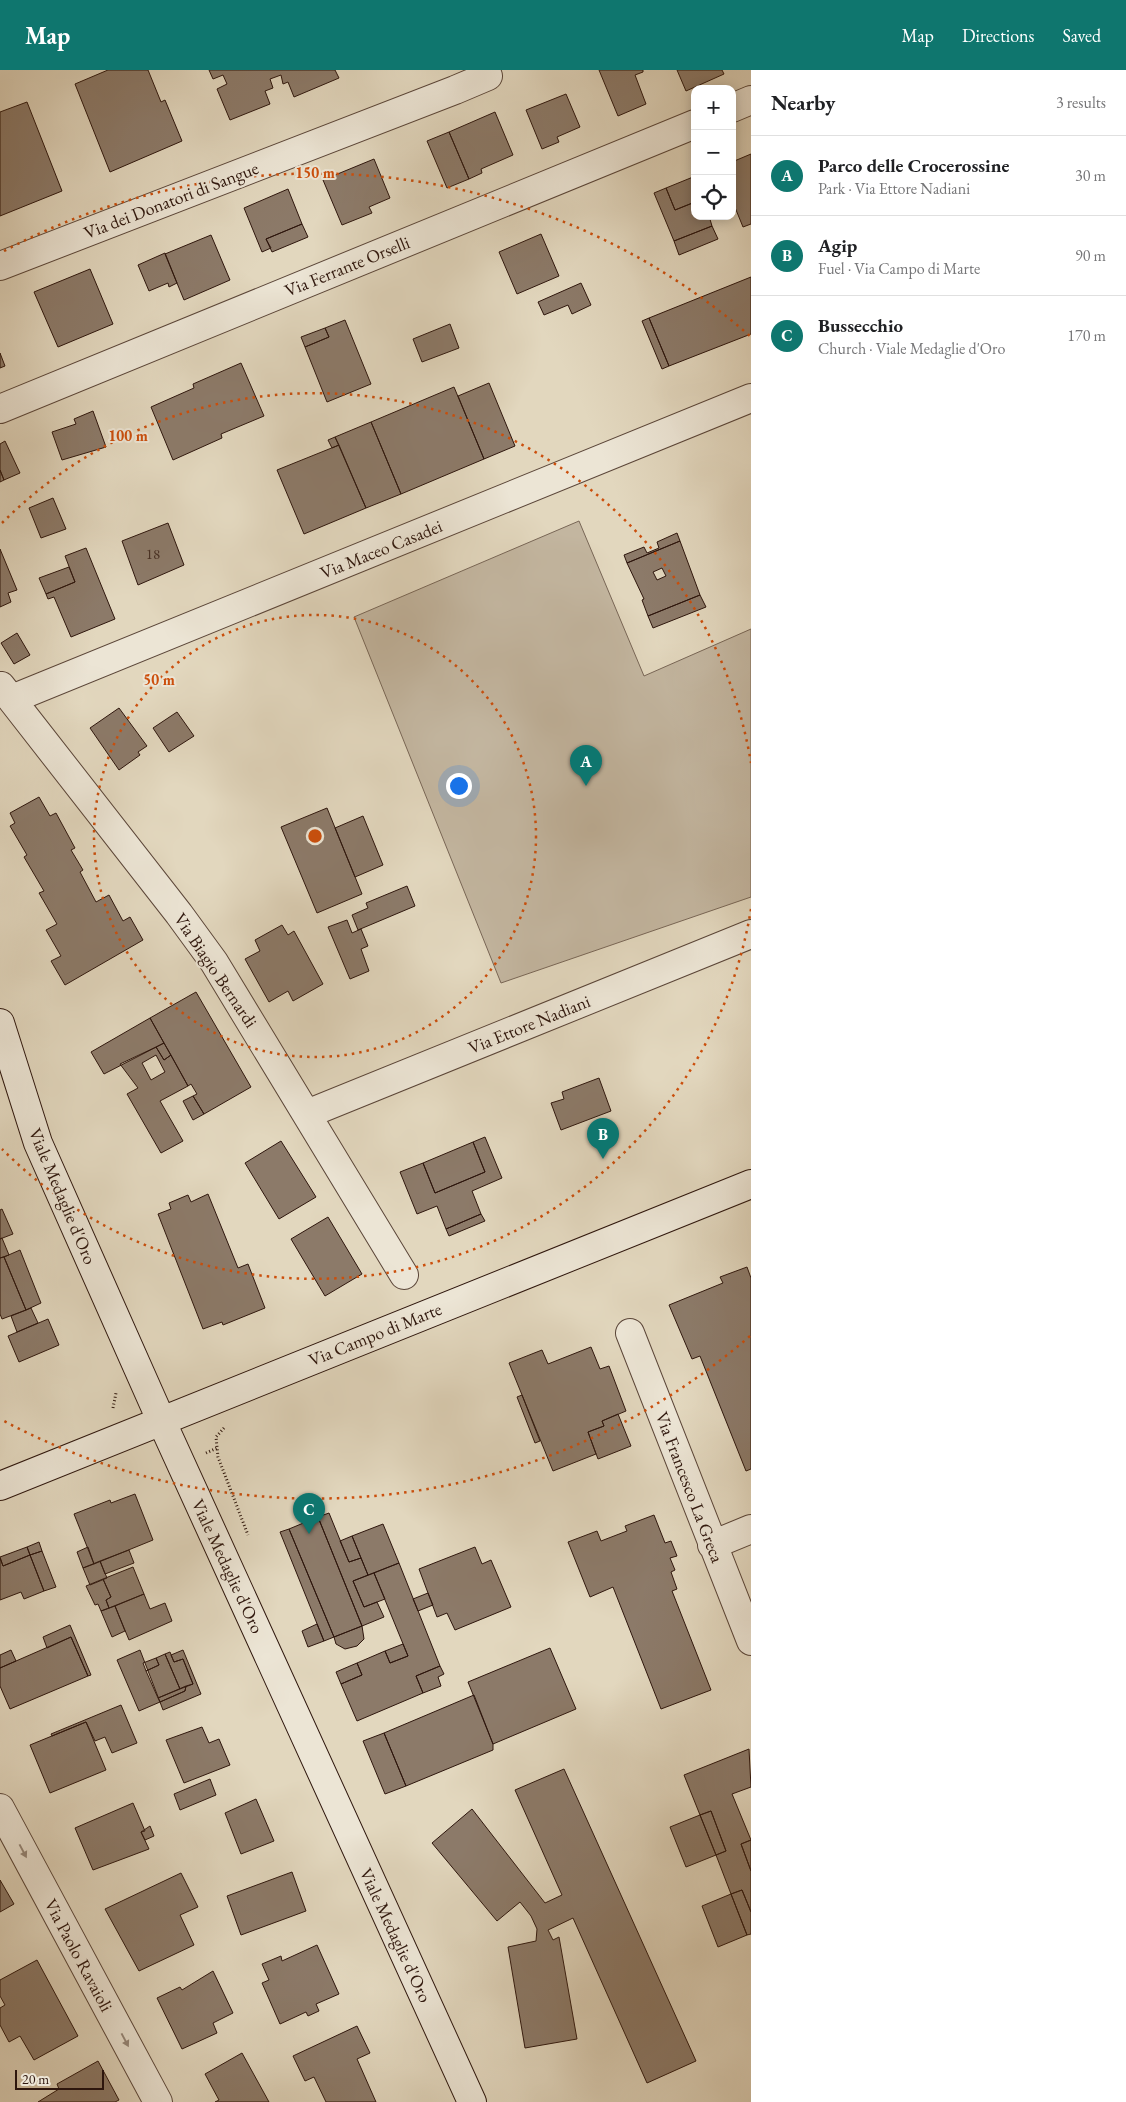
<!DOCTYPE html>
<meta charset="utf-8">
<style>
:root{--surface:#fff;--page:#f2f2f2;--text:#202124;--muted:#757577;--line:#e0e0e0;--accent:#0f766e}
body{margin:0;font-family:"EB Garamond",serif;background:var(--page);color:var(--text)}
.controls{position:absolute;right:15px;top:15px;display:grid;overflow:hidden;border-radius:10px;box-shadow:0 2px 12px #0003}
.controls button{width:45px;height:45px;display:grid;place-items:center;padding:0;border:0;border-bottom:1px solid var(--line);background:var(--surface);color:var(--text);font:25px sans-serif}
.scale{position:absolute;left:15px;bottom:12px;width:89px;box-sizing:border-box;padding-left:5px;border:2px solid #2e160d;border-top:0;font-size:14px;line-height:18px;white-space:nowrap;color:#2e160d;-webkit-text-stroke:4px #ece5d5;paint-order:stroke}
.you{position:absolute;left:458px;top:715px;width:18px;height:18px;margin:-12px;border:4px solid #fff;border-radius:50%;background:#1a73e8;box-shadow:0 0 0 8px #1a73e833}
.badge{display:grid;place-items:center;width:32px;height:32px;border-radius:50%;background:var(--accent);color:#fff;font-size:16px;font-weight:700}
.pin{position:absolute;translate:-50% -41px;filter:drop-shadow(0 1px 2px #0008)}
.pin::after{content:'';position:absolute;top:26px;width:18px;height:15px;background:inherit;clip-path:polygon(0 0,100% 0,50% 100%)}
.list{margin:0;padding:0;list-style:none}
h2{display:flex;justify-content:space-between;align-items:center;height:65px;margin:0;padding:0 20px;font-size:21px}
h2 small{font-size:16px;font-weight:400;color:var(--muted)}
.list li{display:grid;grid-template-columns:32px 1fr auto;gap:15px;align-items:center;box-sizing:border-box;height:80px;padding:0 20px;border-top:1px solid var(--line)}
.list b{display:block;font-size:19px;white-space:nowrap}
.list p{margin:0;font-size:16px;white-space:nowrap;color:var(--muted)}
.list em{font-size:16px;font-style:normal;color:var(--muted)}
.icon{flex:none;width:28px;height:28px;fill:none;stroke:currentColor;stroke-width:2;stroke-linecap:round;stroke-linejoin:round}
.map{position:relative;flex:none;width:751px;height:2032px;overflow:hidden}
header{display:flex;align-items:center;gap:30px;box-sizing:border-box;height:70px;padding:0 25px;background:var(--accent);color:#fff}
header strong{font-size:24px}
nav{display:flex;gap:28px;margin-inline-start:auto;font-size:18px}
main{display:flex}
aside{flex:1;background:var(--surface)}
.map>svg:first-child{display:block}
.green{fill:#c3b6a0;stroke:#786656}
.building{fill:#8c7a69;stroke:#2e160d;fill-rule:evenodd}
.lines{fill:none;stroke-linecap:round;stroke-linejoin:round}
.street-casing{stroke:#5b4639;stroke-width:30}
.secondary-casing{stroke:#2e160d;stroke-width:30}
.path{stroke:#2e160d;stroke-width:3;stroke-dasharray:1 2.5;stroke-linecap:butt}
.street{stroke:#ece5d5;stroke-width:28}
.secondary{stroke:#ece5d5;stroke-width:28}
.oneway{fill:#96887b}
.ring{fill:none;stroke:#cc4f0c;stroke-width:2.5;stroke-dasharray:2.5 5}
.labels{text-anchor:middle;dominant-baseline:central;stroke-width:4;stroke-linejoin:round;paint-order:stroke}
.number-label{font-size:15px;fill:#462f24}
.street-label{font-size:18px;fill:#2e160d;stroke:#ece5d5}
.centre{fill:#cc4f0c;stroke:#ece5d5;stroke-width:2.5}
.ring-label{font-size:15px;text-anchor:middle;font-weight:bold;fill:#cc4f0c;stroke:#ece5d5;stroke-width:4;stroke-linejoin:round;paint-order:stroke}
</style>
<header>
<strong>Map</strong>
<nav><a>Map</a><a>Directions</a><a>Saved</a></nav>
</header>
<main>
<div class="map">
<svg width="751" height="2032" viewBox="0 0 751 2032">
<rect width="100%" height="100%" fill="#e2d7be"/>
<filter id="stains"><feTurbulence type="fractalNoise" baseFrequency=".004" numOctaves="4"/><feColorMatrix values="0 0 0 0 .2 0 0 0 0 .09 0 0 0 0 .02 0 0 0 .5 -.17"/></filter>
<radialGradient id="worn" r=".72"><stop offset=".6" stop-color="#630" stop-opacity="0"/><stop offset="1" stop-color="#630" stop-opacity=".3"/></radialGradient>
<path class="green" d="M579,451L644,606L751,559V827L501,913L354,547Z"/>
<path class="building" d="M108,0H148L161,32L165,30L182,71L110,102L75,14Z
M209,0H335L339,8L294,27L288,12L283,14L281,5L270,9L273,18L265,21L270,34L230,50L217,19L227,14L223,5L213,9Z
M599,0H643V2L635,5L646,34L618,46Z
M677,0H722L724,4L686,21Z
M566,24L580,57L557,67L559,72L542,79L526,40Z
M27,32L62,121L0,146V42Z
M495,42L513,85L481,99L482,103L469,109L449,62Z
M449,62L469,109L447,118L427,71Z
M751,84V154L743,157L732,130V92Z
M374,89L390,128L369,137L372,143L342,155L323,110Z
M693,107L695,132L675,140L666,118Z
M666,118L675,140L695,132V146H709L712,156L674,171L654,123Z
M288,119L302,154L266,169L271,178L262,182L244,138Z
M302,154L308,167L272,182L266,169Z
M712,156L718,169L679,185L674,171Z
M541,164L559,206L517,224L499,182Z
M211,165L230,210L184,230L165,184Z
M165,183L177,213L169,217L168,213L149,221L138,195Z
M90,199L113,254L58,277L34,222Z
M751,207V264L669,296L649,248Z
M581,213L591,235L572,244L568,235L544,245L538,232Z
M649,248L669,296L662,299L642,251Z
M345,250L371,314L327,332L305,277L329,267L325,258Z
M450,254L459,278L422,292L413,269Z
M325,258L329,267L305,277L301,267Z
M0,283L5,296L0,298Z
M241,293L264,346L221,364L222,368L173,390L151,337L194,318L193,314Z
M489,313L515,376L484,389L458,326Z
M454,317L484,389L401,424L371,352Z
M93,341L106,377L62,390L52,362L76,354L74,349Z
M371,352L401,424L366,438L335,367Z
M335,367L339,375L332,378L328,370Z
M5,371L20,403L4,410L0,400V374Z
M339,375L366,438L304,464L277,400Z
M0,400L4,410L0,412Z
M53,428L66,459L41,468L29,438Z
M168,453L184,495L138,515L122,471Z
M677,463L680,471L627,493L624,485L644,477L647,483L659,478L657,472Z
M680,471L700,525L648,546L642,530L644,529L627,493ZM662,498L666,506L657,510L653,502Z
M86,478L115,549L71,567L54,527L48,529L46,524L75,512L65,486Z
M0,479L17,520L8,523L11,532L0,537Z
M69,497L75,512L46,524L39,508Z
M700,525L706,537L653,558L648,546Z
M17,563L30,585L14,594L1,573Z
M119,638L147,676L138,682L140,685L119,700L90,658Z
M177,642L194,666L169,682L153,658Z
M39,727L50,746L56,743L75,778L71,780L83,800L80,802L96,832L109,825L123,851L130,847L143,870L65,915L51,891L61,886L46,860L57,854L39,823L44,821L24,787L27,785L10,756L15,753L10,743Z
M327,738L362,824L317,843L281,757Z
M363,746L383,795L355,807L335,758Z
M407,816L415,836L358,860L352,845L368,838L366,833Z
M347,850L352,863L361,859L368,876L361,879L369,901L350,909L328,857Z
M282,855L288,865L294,861L323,914L293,931L288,921L269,932L245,889L260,881L255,870Z
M196,922L251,1017L204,1044L193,1026L197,1024L191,1014L188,1016L150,948Z
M150,948L164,973L104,1004L91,982Z
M164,973L171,985L164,990L156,977Z
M156,977L164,990L171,985L188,1016L160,1031L183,1071L161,1083L127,1024L138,1018L120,994ZM156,985L165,1002L151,1010L142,993Z
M599,1008L611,1041L561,1060L551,1033L564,1029L562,1022Z
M193,1026L204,1044L193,1050L183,1031Z
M485,1067L502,1108L472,1121L481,1144L446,1159L437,1136L417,1144L400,1102L423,1093L435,1123L485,1102L473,1072Z
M281,1071L316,1127L279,1149L245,1093Z
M473,1072L485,1102L435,1123L423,1093Z
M208,1124L238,1198L248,1194L265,1238L223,1255L222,1252L203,1259L158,1144L171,1139L169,1133L188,1125L191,1132Z
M2,1139L13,1164L0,1169V1140Z
M481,1144L485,1151L449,1166L446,1159Z
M328,1147L362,1204L325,1226L291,1169Z
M2,1168L9,1185L0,1188V1169Z
M20,1180L41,1233L26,1240L4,1187Z
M4,1187L26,1240L2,1249L0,1244V1188Z
M747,1197L751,1208V1399L746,1401L700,1286L692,1289L669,1235L723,1213L720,1207Z
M31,1238L38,1253L17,1262L11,1246Z
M48,1249L59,1275L19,1292L8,1266Z
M591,1277L600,1299L609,1296L626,1341L602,1351L604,1356L588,1362L596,1384L553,1401L509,1293L542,1280L548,1294Z
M522,1325L540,1371L535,1373L517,1327Z
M618,1344L631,1376L598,1389L588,1362L604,1356L602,1351Z
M135,1424L153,1470L94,1494L74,1444L110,1430L111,1433Z
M329,1443L349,1492L361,1488L368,1505L353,1511L364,1537L377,1532L384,1547L362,1556L318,1447Z
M654,1445L665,1473L671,1471L677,1486L670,1488L675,1500L671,1502L677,1519L672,1521L711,1620L661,1639L613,1517L590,1527L568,1472L597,1461L601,1471L627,1461L625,1456Z
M318,1447L362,1556L334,1567L289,1459Z
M383,1454L399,1493L368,1505L352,1466Z
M289,1459L334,1567L324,1571L280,1462Z
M352,1466L361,1488L349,1492L340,1471Z
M39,1472L42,1481L30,1485L27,1477Z
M27,1477L30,1485L3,1496L0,1487Z
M88,1477L94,1494L83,1498L77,1482Z
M475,1477L482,1494L491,1490L511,1537L455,1560L447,1543L437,1547L419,1499Z
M129,1480L134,1493L105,1504L100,1491Z
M42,1481L56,1517L44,1521L30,1485Z
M30,1485L44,1521L24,1529L21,1522L0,1530V1488L3,1496Z
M100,1491L107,1508L90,1515L83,1498Z
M399,1493L440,1596L416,1606L423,1623L357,1651L341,1614L362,1605L357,1593L385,1581L390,1593L408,1586L374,1503Z
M133,1497L144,1524L109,1538L106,1530L111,1527L103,1509Z
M374,1503L385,1529L364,1537L353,1511Z
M103,1509L111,1527L106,1530L109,1538L101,1541L98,1534L95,1535L86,1516Z
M428,1523L433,1535L418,1541L413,1529Z
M144,1524L150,1539L165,1533L172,1551L129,1570L115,1536Z
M115,1536L125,1561L112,1567L101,1541Z
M317,1554L324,1571L308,1577L302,1561Z
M70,1555L91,1605L88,1606L71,1567L47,1578L43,1567Z
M362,1556L364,1569L357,1576L345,1579L336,1574L334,1567Z
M71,1567L88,1606L10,1639L0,1616V1598Z
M403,1574L408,1586L390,1593L385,1581Z
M550,1578L576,1639L493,1674L468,1612Z
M11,1580L16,1591L0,1598V1585Z
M140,1580L160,1632L139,1641L117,1590Z
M183,1580L201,1624L163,1640L160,1632L185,1621L186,1616L193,1614L183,1589L174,1592L171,1585Z
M170,1582L174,1592L183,1589L193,1614L180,1619L165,1584Z
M165,1584L180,1619L158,1628L146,1601L159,1595L156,1588Z
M156,1588L159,1595L146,1601L143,1593Z
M357,1593L362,1605L341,1614L336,1602Z
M440,1596L444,1604L438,1607L441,1616L423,1623L416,1606Z
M186,1616L185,1621L160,1632L158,1628Z
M474,1625L493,1674V1680L406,1716L384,1663Z
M121,1635L137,1673L112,1683L105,1667L95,1671L86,1652L52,1666L51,1664Z
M86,1652L106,1700L50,1723L30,1675Z
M202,1657L209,1673L219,1669L230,1695L184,1713L166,1670Z
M384,1663L406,1716L385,1724L363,1671Z
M749,1679L751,1717L732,1724L751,1770L741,1774L751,1801V1842L742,1820L731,1824L716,1785L726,1781L711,1741L700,1745L684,1705Z
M564,1699L696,1991L647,2013L573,1848L548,1860L553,1870L559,1867L577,1969L525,1978L508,1877L536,1871L537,1859L531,1846L520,1832L497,1851L432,1773L472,1739L545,1833L562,1825L515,1720Z
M210,1709L216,1725L180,1740L174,1724Z
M256,1729L274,1771L241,1784L225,1743Z
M133,1733L145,1761L141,1762L149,1779L93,1800L75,1758Z
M711,1741L726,1781L716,1785L700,1745Z
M700,1745L716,1785L686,1797L670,1757Z
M150,1756L154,1766L145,1770L141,1762Z
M751,1770V1801L741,1774Z
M292,1802L306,1841L241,1865L227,1826Z
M181,1803L198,1837L180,1845L194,1875L139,1901L105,1839Z
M0,1810L14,1834L0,1842Z
M742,1820L751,1842V1864L747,1865L731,1824Z
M731,1824L747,1865L718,1877L702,1836Z
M317,1875L339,1924L316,1934L319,1941L308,1946L306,1942L280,1954L262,1913L269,1910L262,1894L281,1886L282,1891Z
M37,1890L78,1966L34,1990L20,1966L9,1972L0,1955V1938L5,1935L0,1926V1910Z
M213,1901L233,1943L213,1953L217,1963L182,1979L157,1928L180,1917L182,1920Z
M357,1956L370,1983L357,1989L376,2032H326L314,2007L305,2011L293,1986Z
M242,1983L269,2032H215L219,2030L205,2004Z
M98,1991L119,2030L115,2032H38L59,2019L57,2014Z"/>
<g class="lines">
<defs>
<path id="street" d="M732,38L751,30
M0,196L455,20L488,6L485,0
M0,339L695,54
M1,616L179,844L214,892L404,1205
M12,629L751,328
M307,1044L751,864
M630,1263L751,1571
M712,1475L751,1459
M0,1738L158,2032"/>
<path id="secondary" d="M0,953L38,1073L161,1350L472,2032
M0,1416L751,1114"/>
</defs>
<use href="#street" class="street-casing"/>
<use href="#secondary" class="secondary-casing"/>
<path class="path" d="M113,1338L116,1323
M224,1358L216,1367L218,1387L248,1465
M206,1383L217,1378"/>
<use href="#street" class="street"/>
<use href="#secondary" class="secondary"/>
</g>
<defs><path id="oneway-solid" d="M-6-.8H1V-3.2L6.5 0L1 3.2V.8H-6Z" transform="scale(1.25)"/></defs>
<g class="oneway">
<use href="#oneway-solid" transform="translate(23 1781) rotate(62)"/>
<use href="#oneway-solid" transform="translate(125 1970) rotate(62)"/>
</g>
<g class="ring">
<circle cx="315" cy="766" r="221"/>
<path d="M751 839A442 442 0 0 1 2 1079M2 453A442 442 0 0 1 751 693"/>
<path d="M750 1266A663 663 0 0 1 4 1351M4 181A663 663 0 0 1 750 266"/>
</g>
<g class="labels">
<g class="number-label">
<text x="153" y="483">18</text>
</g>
<g class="street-label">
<text transform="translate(171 130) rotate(-21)">Via dei Donatori di Sangue</text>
<text transform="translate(347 196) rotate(-22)">Via Ferrante Orselli</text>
<text transform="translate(381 479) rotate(-22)">Via Maceo Casadei</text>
<text transform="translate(216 900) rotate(56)">Via Biagio Bernardi</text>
<text transform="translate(529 954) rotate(-22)">Via Ettore Nadiani</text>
<text transform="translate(63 1126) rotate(67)">Viale Medaglie d'Oro</text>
<text transform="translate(375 1264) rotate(-22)">Via Campo di Marte</text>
<text transform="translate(690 1417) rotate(69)">Via Francesco La Greca</text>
<text transform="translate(228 1496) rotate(65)">Viale Medaglie d'Oro</text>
<text transform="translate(396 1865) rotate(65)">Viale Medaglie d'Oro</text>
<text transform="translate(79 1885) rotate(62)">Via Paolo Ravaioli</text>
</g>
</g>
<circle cx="315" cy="766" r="8" class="centre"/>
<g class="ring-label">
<text x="315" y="108">150 m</text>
<text x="128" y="371">100 m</text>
<text x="159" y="615">50 m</text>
</g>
<rect width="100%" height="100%" filter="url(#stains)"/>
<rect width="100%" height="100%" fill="url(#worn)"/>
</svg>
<div class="controls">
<button>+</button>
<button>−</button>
<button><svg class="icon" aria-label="locate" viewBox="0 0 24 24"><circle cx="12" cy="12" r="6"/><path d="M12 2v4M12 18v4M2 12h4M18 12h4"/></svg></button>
</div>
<div class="scale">20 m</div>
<div class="you"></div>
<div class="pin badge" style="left:586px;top:716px">A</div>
<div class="pin badge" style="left:603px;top:1089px">B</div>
<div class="pin badge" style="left:309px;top:1464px">C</div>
</div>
<aside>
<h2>Nearby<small>3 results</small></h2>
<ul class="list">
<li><span class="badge">A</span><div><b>Parco delle Crocerossine</b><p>Park · Via Ettore Nadiani</p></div><em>30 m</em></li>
<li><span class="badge">B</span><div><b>Agip</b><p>Fuel · Via Campo di Marte</p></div><em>90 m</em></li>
<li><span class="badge">C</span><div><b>Bussecchio</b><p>Church · Viale Medaglie d'Oro</p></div><em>170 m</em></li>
</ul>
</aside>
</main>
